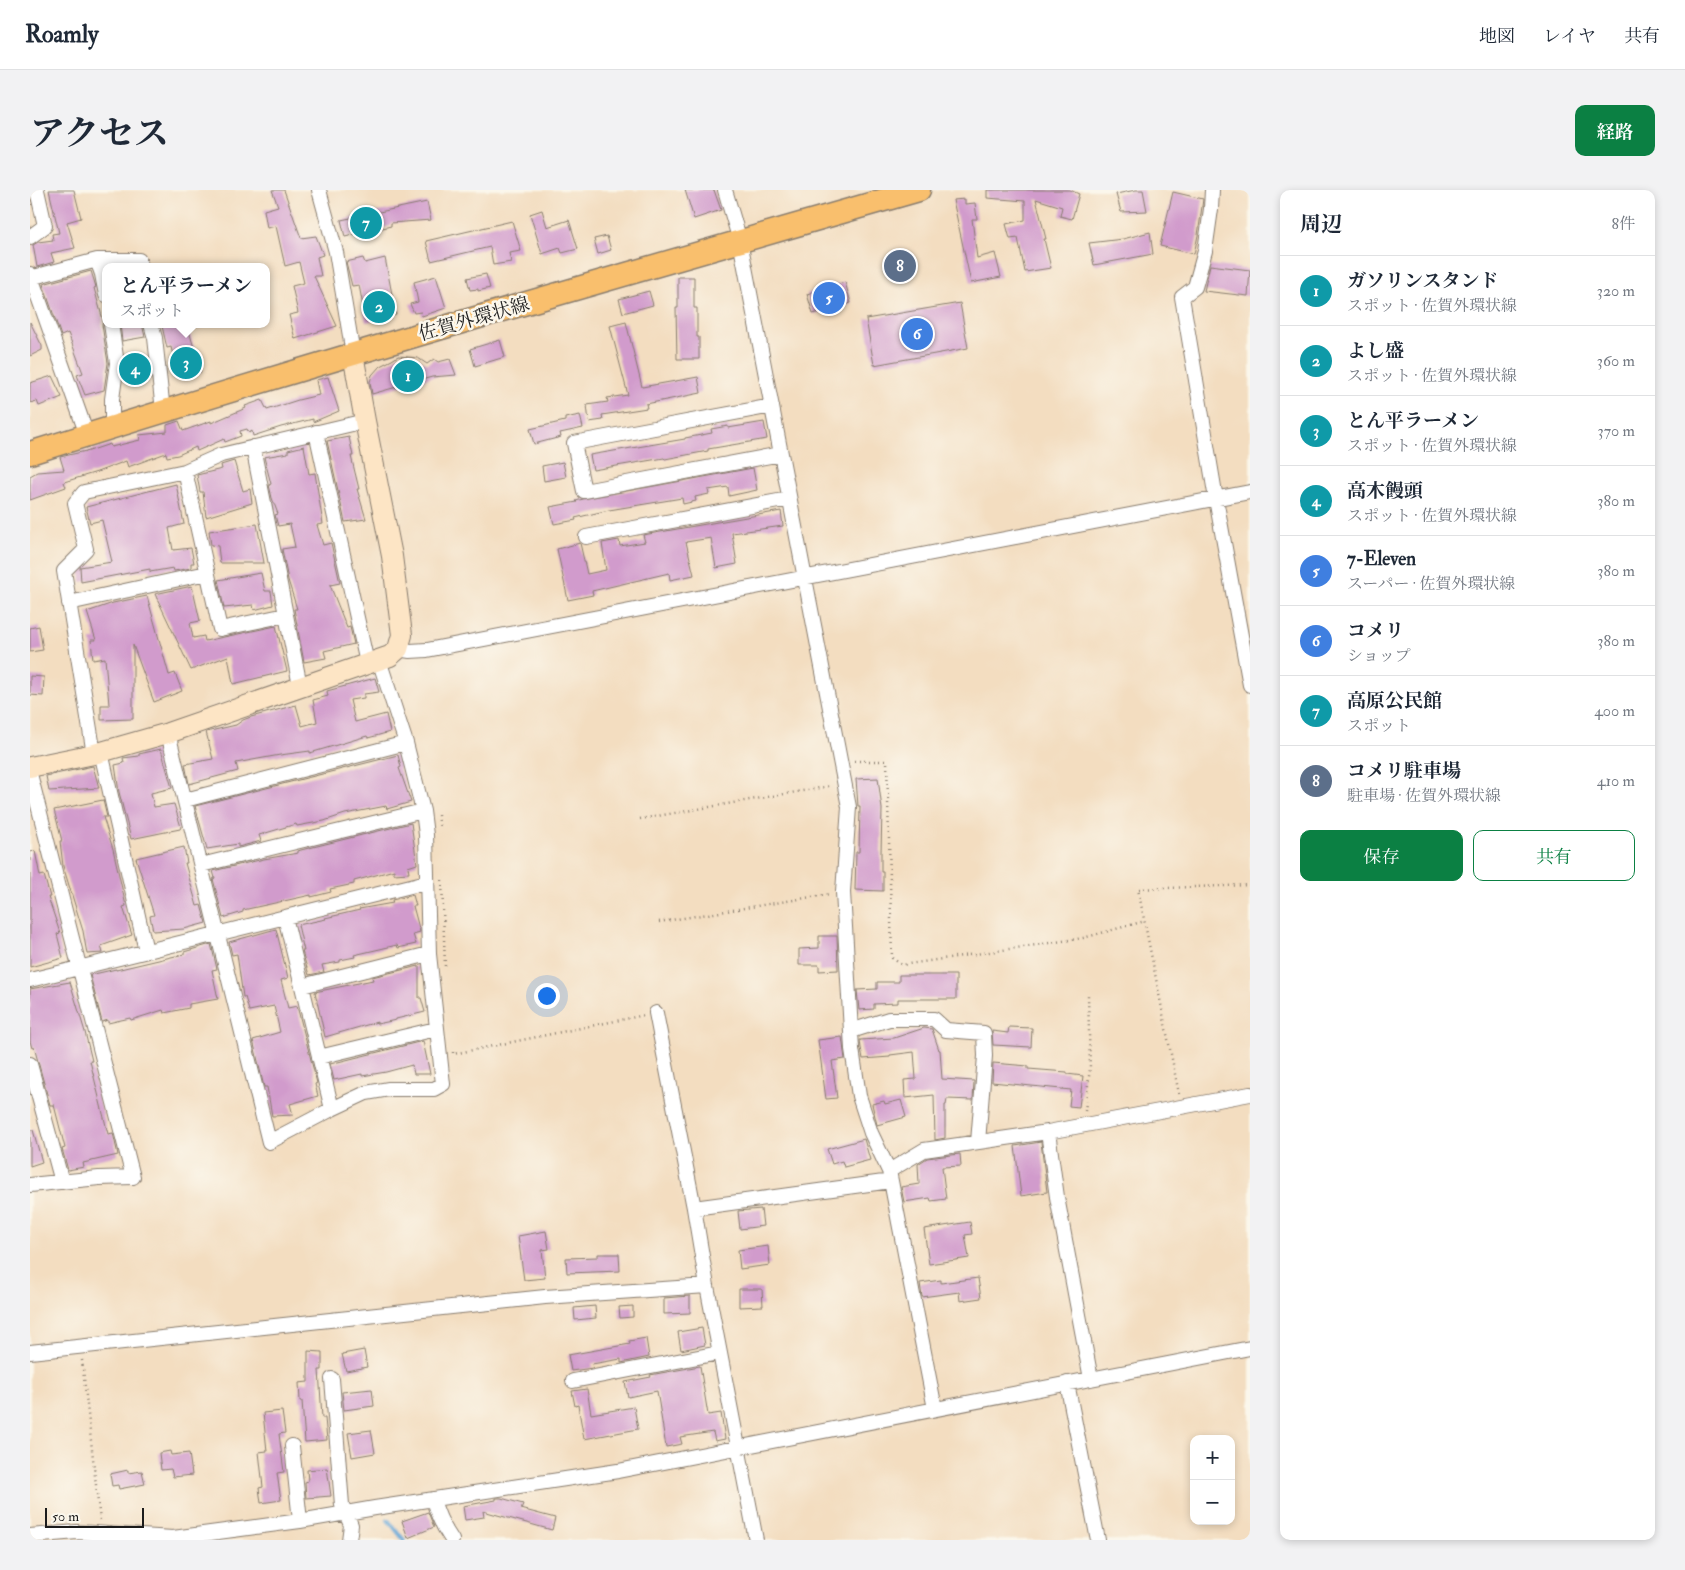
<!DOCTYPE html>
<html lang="ja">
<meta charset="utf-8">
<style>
:root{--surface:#fff;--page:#f2f2f3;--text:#1f2937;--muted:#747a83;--line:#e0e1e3;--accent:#0b8043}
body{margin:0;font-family:"IM FELL Double Pica","Noto Serif JP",serif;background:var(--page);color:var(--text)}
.controls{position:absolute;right:15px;bottom:15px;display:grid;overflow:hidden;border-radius:10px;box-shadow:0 2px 8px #0003}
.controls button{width:45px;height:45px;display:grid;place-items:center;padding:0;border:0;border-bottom:1px solid var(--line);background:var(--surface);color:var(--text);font:25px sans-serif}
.scale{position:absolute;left:15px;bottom:12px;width:99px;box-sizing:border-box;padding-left:5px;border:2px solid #1c1c1c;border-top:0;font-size:14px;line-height:18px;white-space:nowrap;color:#1c1c1c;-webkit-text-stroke:4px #fbf7ec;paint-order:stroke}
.you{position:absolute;left:516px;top:805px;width:18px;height:18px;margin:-12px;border:4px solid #fff;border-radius:50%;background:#1a73e8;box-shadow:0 0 0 8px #1a73e833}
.badge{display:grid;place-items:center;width:32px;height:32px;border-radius:50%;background:var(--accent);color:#fff;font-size:16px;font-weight:700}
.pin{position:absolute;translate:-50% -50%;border:2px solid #fff;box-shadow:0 1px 5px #0006}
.popup{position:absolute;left:72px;top:73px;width:168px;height:65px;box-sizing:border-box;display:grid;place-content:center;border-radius:10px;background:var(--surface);filter:drop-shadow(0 1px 4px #0005);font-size:16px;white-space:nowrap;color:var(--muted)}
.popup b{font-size:19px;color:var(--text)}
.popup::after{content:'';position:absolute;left:50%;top:100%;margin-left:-10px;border:10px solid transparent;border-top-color:var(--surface)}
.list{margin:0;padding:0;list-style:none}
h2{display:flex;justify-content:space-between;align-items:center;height:65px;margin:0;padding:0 20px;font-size:21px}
h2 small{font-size:16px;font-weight:400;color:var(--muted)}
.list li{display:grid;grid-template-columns:32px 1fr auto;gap:15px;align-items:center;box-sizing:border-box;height:70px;padding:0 20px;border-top:1px solid var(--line)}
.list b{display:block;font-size:19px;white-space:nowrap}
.list p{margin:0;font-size:16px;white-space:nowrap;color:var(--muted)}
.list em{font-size:16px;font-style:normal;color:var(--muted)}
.actions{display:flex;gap:10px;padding:15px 20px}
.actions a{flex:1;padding:11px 0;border:1px solid var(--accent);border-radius:10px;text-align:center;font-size:18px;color:var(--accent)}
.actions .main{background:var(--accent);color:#fff}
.map{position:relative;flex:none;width:1220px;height:1350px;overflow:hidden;border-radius:10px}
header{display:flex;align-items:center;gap:30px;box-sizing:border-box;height:70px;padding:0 25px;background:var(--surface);border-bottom:1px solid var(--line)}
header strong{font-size:24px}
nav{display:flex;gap:28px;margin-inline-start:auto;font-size:18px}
.intro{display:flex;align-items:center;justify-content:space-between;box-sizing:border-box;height:120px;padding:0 30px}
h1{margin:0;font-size:35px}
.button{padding:12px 22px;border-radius:10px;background:var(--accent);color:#fff;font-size:18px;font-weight:700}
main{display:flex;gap:30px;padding:0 30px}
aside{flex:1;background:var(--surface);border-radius:10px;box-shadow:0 2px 8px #0003}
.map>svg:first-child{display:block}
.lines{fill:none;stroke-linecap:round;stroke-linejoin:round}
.stream{stroke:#5fa3d4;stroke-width:4}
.building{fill:#d19bcc}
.street-casing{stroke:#887c6e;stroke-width:16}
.secondary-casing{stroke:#887c6e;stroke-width:22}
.primary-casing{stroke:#887c6e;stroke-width:25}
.path{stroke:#887c6e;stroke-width:2.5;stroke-dasharray:1 4;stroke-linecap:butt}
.street{stroke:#fff;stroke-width:14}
.secondary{stroke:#fde5c5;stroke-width:20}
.primary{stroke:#f9bf6d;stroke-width:22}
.labels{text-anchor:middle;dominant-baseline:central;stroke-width:5;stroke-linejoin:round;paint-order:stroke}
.street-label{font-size:19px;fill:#1c1c1c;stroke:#fbf7ec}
</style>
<header>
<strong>Roamly</strong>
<nav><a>地図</a><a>レイヤ</a><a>共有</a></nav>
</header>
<div class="intro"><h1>アクセス</h1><a class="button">経路</a></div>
<main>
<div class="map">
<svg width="1220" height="1350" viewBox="0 0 1220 1350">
<rect width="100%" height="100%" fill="#fbf7ec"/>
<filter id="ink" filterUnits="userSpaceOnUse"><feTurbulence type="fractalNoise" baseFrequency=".02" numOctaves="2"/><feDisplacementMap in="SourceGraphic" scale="10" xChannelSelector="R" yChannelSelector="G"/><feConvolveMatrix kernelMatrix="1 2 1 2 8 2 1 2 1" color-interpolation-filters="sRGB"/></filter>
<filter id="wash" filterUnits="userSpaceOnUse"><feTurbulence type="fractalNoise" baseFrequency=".0096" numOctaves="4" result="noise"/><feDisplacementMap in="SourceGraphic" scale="20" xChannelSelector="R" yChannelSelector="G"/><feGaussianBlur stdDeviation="1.12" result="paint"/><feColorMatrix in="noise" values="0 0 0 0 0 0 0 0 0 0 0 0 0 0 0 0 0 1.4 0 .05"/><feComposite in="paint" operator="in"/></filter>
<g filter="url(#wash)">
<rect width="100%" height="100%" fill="#f3ddc0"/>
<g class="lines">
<path class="stream" d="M358,1330L374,1350"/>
</g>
<g id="blocks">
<path class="building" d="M19,0H44L51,28L37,32L45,58L21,63L24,72L7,77L3,55L8,52L23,50L22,44L29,43Z
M242,0H254L271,48L286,46L293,65L287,67L291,86H284L307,136L265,149L259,125L268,123L262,96L274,93L269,72L255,76L246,36L237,38L234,20L248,16Z
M655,0H684L691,20L664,29Z
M957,0H1040L1049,4L1042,29L1030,26L1032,17L1006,9L1016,49H1014L1021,78L995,82L988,48L980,49L976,34L995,30V11L957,8Z
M1106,0H1113L1117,21L1091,22L1086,4Z
M1143,2L1173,9L1168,45L1164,64L1130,56Z
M935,9V14L945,13L947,29H942L947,68L965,63L971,87L941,93L923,10Z
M397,12L401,30L361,33V36L315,47L311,30Z
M512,20L517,37L539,30L548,59L532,63L530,58L512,64L500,24Z
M482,31L491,61L479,63L481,72L463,75L460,57L401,71L396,51Z
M1120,42L1123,64L1064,75L1059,53L1093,49Z
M577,46L581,60L568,64L564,49Z
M333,68L335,73L355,68L366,125L336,132L329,95L322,96L316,72Z
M1180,75L1220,80L1218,106L1174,101Z
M61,81L66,97L64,98L73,130L72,135L78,173L74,200L55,205L47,185L53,183L38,143L31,146L13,94Z
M456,84L460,98L448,101V99L440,100L437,88Z
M406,86L416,118L392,126L391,122L384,123L380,114L388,112L384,92Z
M648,87H664V118H667V147H669V169H647L646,118H648Z
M815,92L821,113L783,124L777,104Z
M619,101L623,115L593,123L589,109Z
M930,113L938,158L844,175L836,129Z
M0,132L12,156V160L0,166Z
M596,132L612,197L668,187L671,203L616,214L617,218L572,225L573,230L559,232L557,215L578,212L577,208L598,205L580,136Z
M90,134H112L115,147L92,151Z
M140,134H157L171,182L148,187L141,157L137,158L132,136Z
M470,150L475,167L445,176L440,159Z
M368,166L388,168L397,174L404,169L408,172L420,169L426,185L402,187L342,204L340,192L342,185L350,176L362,170Z
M117,171V185L94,188L96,172Z
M22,186L32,207L9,216L7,211L0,213V193Z
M298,187L309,221L283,232V229L251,237L223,246L222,241L219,243L217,239L210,241L211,246L195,252L194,249L167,261L166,257L148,265L137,267L136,263L98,277L96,271L67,282L34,292L36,297L0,310V286L7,282L34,280L30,267L56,261V262L80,254L81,257L110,250L109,245L137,242V235L149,231L153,241L181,231V233L216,218L215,216L232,210L237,220L268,210L289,205L286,190Z
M550,225L553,238L530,243L531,247L504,254L500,239L535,231V228Z
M734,232L737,249L678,259V261L635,269L634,268L563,280L560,265L655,249V248L682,243L681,239L698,236V238Z
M319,247L323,266H321L329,299H327L336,329L315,332L297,251Z
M274,256L279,284L285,283L293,334L287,335L293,355L301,353L310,393L300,395L317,438L320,437L324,454L294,461L296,468L274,472L264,419H267L258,390L252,359L265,357L260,334L248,336L245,325L248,324L242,308L239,295L241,294L234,267L258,263V260Z
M204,271L213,301L220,299L222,313L176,327L173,302H170L167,285L192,279L191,275Z
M533,272L536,287L514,291L512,276Z
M723,278L727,300L699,306L698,297L678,300L679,304L665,307L666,311L653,314L652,308L579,320L545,328L546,330L524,334L520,317L547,312L546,311L553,309Z
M146,294L154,334L139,338L143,360L161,358L164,373H161V378L144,381L143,378L120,382V379L51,392L50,377L82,372L72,330L60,333L56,317Z
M751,321L753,336L702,343L707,374L686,378L681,348L656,352L664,385L640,390L639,383L562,401L563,405L538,410L527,359L550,353L557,384L576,380L572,353L589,350L590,356L615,352L613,345Z
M227,334L234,373H190L188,356L181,355L179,341Z
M231,383L235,401H241L243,415L224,420L223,415L194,418L188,390Z
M162,396L170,431L160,433L163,448L174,446L175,451L246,436L257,481L203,494L198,466L161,480L125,404Z
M117,406L139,485L145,483L152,501L124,512L103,455V529L71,530V515H79L75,468L63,470L61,450H66L57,422L83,413Z
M9,436L13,460L0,462V438Z
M0,486L14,487L13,506L0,505Z
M345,488L349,502L334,504V508L320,510L325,532L356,524L360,542L338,548L337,546L280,563V561L250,565L206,573L208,581L159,594L155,574L183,569L176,542L206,535L213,530L221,527L266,515L272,536L287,532L283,510L298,506L297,501Z
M131,559L142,598L121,603L124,617L144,614L151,637L150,639L101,649L89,602L85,575L94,573L93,568L109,566V564Z
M368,565L371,577L369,578L381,612L357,619L356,616L315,624L294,631L267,636L266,634L229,645L231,651L208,657V654L177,659L165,616Z
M63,576L69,598L19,601L16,586Z
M848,588L852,619L851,663V682H853V701L825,700L826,662H829L830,616H828L826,589Z
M73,610L77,627H73L83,659L96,716L93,717L102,745L71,756L73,763L57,764L53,741L33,676L30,651H32L24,620Z
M381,633L387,674L378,677L379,683L364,684V680L324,691V694L300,699L301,702L281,707V705L213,720V722L193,728L183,689L185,688L183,681L234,669L268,663V661L271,660Z
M154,657L157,673H155L167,716L171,715L176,733L154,739L123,741L120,726L124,725L106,668Z
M5,661L10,686L14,685L20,707H18L30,743L27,744L33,768L0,777V662Z
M383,705L386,716H383L390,742L383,744L386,754L368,758L367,755L324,765L325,767L310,770V772L292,775L294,782L279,785L272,761H274L268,735L296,729L295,728L330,720L329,719L363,713L362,710Z
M246,739L258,788L251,790L258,818L267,816L287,893L285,894L288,906L260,914L263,925L242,926L237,897H234L223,850L250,842L244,816L219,821L215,807H213L207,764L202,765L199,752Z
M789,746H807L808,780L789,781V775H769V759L789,758Z
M181,754L187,779L182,780L188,809L159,814V818L134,823L133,820L101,830L100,828L78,833V830L72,832L60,785L86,779V780L154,764V762Z
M389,776V808H391L395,822L366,829V830L347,834V832L295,847L285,802L343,790L342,787Z
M869,785H926V809H868V813L844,814V819L829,820L827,800L847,799V792H869Z
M40,792L55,842L62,871H60L78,944L83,943L88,965L53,973L54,977L38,980L32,959L35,958L24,915H20L4,857L2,858L0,851V799Z
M979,837L1002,838L1001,857L963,855L962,841L978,843Z
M894,838L902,839L909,860H910L912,889L944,891L943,910L917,909L916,915H915V948L905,950L904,905L875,908L874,890L886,889L884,862L860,865V867L833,869L831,858L830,850L864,848Z
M812,847L815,869L802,871L807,908L796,909L788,850Z
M393,851L400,884H384L382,875L356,882L332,886V884L304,890L300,874Z
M963,873L998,876V879L1037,882V884L1053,886L1049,917L1039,916L1041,900L962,892Z
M871,910L876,927L847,935L842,914L854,911L855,914Z
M0,940H3L12,972L0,976Z
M834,949L840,970L814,977L812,971L802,974L797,959Z
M1011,952L1017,1002L991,1006L985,956Z
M930,964L931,976L912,977L916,1009L901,1011L900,1008L874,1012L871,997L889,994L888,974L897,968Z
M731,1019L733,1036L710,1039L708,1021Z
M940,1032L942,1044L935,1045L939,1068L899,1074L894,1039Z
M516,1041L519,1059L512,1060L515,1088L494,1090L488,1046Z
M738,1056L740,1075L710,1079L708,1060Z
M568,1064H589L590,1081L537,1083L536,1068L568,1067Z
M948,1088L951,1108L930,1111L929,1102L892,1107L890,1093L911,1090V1093Z
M709,1099H732L733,1116L709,1117Z
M660,1106V1123L634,1124V1108Z
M565,1116L566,1128L545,1130L544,1118Z
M603,1116V1127L590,1128L589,1117Z
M672,1138L675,1155L651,1160L648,1142Z
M616,1148L619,1167L591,1173V1169L562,1174L563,1178L541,1181L538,1165L600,1154L599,1151Z
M334,1160L337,1177L316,1181L312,1164Z
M278,1161L292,1162V1180H289L292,1228H295L297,1250L275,1252L272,1211H270L269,1193L278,1192Z
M670,1176L678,1225L691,1223L695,1249L685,1251L683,1242L650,1247L652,1254L636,1257L627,1201L598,1207L595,1192L621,1187L620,1185Z
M342,1199L344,1216L314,1220L312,1202Z
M557,1199L561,1224L604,1217L608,1239L554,1249L548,1215L545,1216L542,1201Z
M252,1221L255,1243L249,1244L254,1282L247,1283L251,1310L231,1313L229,1298L233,1297L229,1262L237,1261L233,1223Z
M341,1240L345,1263L322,1267L318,1243Z
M140,1261L141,1265L159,1263L162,1285L143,1287L141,1279L131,1280L129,1263Z
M297,1278L301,1306L276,1308L275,1292L278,1291L277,1280Z
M98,1280V1283L112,1281L115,1294L89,1299L88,1295L82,1296L80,1284Z
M466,1308H471L493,1314L491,1319L525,1328L522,1340L453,1321L454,1327L435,1330L433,1316L466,1310Z
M398,1322L404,1337L378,1348L372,1331Z"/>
</g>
</g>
<g filter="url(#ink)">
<use href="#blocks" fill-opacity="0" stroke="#887c6e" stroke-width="1"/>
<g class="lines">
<defs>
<path id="street" d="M289,0L306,62L323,164
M695,0L710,51L819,617L813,702L822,859L829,906L841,943L859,981L861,991L905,1219
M1182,0L1181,19L1175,61L1165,97L1152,107L1186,309L1220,495
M0,47L15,36L7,0
M67,70L72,84L76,105
M0,84L57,245
M0,88L67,70H109L110,77
M81,134L87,173L82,209V237
M121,134L125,148L133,221
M742,216L544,253L554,301L751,264
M286,242L337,473
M223,257L256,425
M155,281L190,439L256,425L270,496
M556,347L759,309
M39,413L177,383
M368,459L380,461L397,460L1220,302
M138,543L239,952L302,919L336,903L359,899H404L413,894L399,764L396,645L393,621L376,553L349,470
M71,562L116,761
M64,564L34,381L56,359L45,313L54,302L155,281L191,265L335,231
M0,584L103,987L69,988L0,995
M155,610L376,553
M171,675L393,621
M255,727L302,919
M0,790L397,692
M272,796L399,764
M626,823L664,1018L677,1096L726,1350
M821,841L859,829H904L916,840L954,843L955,866L948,952
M289,867L406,839
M0,874L32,992
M1018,942L1027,1007L1061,1189
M859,981L894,960L1018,942L1220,904
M664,1018L861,991
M0,1162L515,1107L677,1096
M302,1189L312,1315L321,1335L319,1350
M543,1191L689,1163
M1037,1193L1068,1350
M262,1256L270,1331
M403,1309C407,1325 413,1337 422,1350
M0,1346L47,1342L143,1348L270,1331L345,1318L588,1281L1220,1158"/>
<path id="secondary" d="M0,577L64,564L138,543L360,466L368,459L372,445L362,366L335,231L323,164"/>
<path id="primary" d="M0,263C295,170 592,85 889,0"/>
</defs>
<use href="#street" class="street-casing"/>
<use href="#secondary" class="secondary-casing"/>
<use href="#primary" class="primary-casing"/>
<path class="path" d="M824,571H857L862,768L872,775L1053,748L1115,731
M408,625L410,639
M610,629L801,596
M412,690L415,777
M629,732L800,704
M423,862V864L615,825
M1149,904L1108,699L1220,695
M1055,921L1060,878L1058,805
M52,1170L70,1331"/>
<use href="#street" class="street"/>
<use href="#secondary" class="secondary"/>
<use href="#primary" class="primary"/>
</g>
</g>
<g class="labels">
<g class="street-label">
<text transform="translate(444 129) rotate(-16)">佐賀外環状線</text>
</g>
</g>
</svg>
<div class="controls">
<button>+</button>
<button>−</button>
</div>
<div class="scale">50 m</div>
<div class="you"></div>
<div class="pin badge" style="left:378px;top:186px;background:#0f9aa8">1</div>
<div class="pin badge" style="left:349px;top:117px;background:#0f9aa8">2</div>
<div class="pin badge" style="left:156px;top:173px;background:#0f9aa8">3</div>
<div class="popup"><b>とん平ラーメン</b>スポット</div>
<div class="pin badge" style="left:105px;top:179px;background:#0f9aa8">4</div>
<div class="pin badge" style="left:799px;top:108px;background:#3f7fe0">5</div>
<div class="pin badge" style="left:887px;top:144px;background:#3f7fe0">6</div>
<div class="pin badge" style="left:336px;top:33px;background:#0f9aa8">7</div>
<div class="pin badge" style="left:870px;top:76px;background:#5c6f8a">8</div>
</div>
<aside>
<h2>周辺<small>8件</small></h2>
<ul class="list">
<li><span class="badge" style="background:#0f9aa8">1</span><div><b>ガソリンスタンド</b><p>スポット · 佐賀外環状線</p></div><em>320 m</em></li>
<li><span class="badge" style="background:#0f9aa8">2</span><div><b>よし盛</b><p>スポット · 佐賀外環状線</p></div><em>360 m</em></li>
<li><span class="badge" style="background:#0f9aa8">3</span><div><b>とん平ラーメン</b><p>スポット · 佐賀外環状線</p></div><em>370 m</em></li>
<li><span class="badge" style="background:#0f9aa8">4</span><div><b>高木饅頭</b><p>スポット · 佐賀外環状線</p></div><em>380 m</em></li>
<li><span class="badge" style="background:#3f7fe0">5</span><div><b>7-Eleven</b><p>スーパー · 佐賀外環状線</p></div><em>380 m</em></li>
<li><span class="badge" style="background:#3f7fe0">6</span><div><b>コメリ</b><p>ショップ</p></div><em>380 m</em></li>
<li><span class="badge" style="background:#0f9aa8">7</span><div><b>高原公民館</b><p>スポット</p></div><em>400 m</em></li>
<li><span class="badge" style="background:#5c6f8a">8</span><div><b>コメリ駐車場</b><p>駐車場 · 佐賀外環状線</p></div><em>410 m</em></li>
</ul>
<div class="actions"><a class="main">保存</a><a>共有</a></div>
</aside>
</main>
